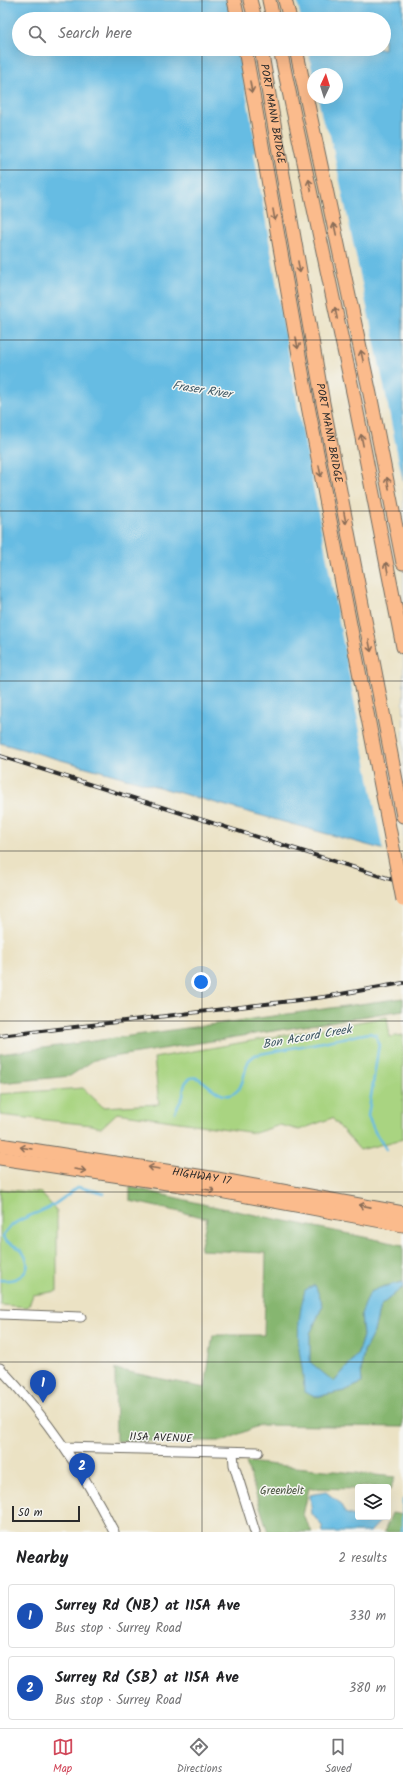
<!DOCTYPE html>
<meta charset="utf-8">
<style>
:root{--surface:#fff;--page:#f2f2f2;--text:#202124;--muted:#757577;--line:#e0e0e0;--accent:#d1495b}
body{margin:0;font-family:Kalam,sans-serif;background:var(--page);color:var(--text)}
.controls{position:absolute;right:12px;bottom:12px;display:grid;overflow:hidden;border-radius:4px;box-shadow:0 4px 16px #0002}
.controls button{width:36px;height:36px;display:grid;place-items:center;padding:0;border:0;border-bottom:1px solid var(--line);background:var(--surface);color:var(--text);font:20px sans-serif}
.compass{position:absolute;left:307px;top:68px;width:36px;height:36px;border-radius:50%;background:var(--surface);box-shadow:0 4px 16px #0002;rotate:4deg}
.scale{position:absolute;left:12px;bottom:10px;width:68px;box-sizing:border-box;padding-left:4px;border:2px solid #2b2b2b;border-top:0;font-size:11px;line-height:14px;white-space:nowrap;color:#2b2b2b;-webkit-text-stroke:3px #f6f6f2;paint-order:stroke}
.you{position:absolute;left:201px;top:982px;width:14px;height:14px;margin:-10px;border:3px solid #fff;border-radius:50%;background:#1a73e8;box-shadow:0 0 0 6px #1a73e833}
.badge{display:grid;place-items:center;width:26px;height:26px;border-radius:50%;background:var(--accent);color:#fff;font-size:13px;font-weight:700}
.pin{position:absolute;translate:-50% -33px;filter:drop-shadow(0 1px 2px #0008)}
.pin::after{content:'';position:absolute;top:21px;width:14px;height:12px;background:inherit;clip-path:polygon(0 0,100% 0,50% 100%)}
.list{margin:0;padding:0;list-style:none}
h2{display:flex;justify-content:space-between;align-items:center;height:52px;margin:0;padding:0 16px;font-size:17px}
h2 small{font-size:13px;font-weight:400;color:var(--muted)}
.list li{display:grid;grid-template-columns:26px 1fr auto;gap:12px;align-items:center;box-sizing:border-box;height:64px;margin:0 8px 8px;padding:0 8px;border:1px solid var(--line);border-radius:4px}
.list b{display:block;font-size:15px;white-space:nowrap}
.list p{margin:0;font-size:13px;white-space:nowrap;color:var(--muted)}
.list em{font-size:13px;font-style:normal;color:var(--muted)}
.icon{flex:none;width:22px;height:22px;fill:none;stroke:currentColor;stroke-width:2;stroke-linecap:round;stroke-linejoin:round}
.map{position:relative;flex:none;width:403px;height:1532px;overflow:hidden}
.search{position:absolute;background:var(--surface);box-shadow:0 4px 16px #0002;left:12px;right:12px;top:12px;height:44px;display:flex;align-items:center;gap:10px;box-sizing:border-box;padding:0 14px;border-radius:22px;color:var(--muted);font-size:15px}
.sheet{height:196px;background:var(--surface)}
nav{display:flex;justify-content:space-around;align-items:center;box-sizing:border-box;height:56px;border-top:1px solid var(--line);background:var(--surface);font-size:11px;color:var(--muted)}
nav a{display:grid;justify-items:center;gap:2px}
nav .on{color:var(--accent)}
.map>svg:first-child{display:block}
.green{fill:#a9d481;stroke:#6a8056}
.forest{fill:#86b66f;stroke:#58704d}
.water{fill:#66bce3;stroke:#487487;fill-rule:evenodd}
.pier{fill:#ebe2c4}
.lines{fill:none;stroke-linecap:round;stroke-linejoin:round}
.stream{stroke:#66bce3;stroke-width:2.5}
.minor-casing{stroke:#6e6b61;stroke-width:11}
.highway-casing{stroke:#6e6b61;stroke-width:15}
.minor{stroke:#fff;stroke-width:9}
.highway{stroke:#fbbb8c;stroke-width:13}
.rail-casing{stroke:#2b2b2b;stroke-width:4}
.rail{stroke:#f6f6f2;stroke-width:2.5;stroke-dasharray:8;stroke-linecap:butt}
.highway-bridge-casing{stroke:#6e6b61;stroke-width:15;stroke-linecap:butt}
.highway-bridge{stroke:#fbbb8c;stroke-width:13}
.oneway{stroke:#896c57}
.grid{fill:none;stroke:#2b2b2b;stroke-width:1;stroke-opacity:0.55}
.labels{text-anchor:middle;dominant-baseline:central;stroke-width:3;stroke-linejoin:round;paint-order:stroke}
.street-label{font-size:11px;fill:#2b2b2b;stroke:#f6f6f2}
.park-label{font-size:11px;fill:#4a5540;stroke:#f6f6f2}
.water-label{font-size:12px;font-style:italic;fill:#3d5662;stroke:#f6f6f2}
</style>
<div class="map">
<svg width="403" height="1532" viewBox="0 0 403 1532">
<rect width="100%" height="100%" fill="#f6f6f2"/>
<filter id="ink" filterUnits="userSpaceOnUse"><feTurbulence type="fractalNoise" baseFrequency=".025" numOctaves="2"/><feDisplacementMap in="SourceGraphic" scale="8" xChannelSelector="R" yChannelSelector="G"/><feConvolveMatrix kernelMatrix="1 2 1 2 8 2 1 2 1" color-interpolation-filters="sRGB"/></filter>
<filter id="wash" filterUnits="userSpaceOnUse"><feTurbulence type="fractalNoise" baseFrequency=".012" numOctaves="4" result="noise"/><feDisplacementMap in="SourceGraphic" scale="16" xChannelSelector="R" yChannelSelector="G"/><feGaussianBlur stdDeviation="0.9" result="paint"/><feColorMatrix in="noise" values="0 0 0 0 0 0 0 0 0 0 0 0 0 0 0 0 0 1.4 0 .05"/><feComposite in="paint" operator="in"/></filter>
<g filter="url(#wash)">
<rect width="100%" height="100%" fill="#ebe2c4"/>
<path class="green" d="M387,1017L390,1037L403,1035V1139L360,1150L332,1118L299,1130L280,1125L255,1133L117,1113L101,1128L91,1125L0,1115V1094L83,1088L103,1107L159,1104L154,1058Z
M0,1189L41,1193L57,1211V1291L33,1295L28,1307L0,1305Z"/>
<path class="forest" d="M403,998V1010L94,1060L70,1076L0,1083V1054Z
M130,1187L207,1205L403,1245V1282L382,1287L361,1314L363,1336L357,1355L334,1382L310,1363V1334L323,1305L300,1326L299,1346L304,1379L305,1392L315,1397L344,1391L362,1383L361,1370L364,1351L374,1332L380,1306L403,1287V1427L260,1425L223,1441H116L115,1369L205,1388L213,1335H264L266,1253L200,1250L207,1218L130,1201Z
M246,1462L395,1477L390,1490H388V1487H358V1489L309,1488L303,1515L312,1532H268Z
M392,1513L403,1515V1532H384Z"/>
<path class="water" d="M0,0H403V855L0,743ZM19,19H384V49H19ZM313,74H337V98H313Z
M403,1282V1287L380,1306L374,1332L364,1351L361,1370L362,1383L344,1391L315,1397L304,1392C304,1377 301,1363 299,1349C297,1329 300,1308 305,1290L315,1285L323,1305L310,1334V1362L334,1382L357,1355L363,1336L361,1314L370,1292L382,1287Z
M326,1492L340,1503L345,1513L354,1516L358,1514V1517H384L370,1532H323L322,1526L312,1514L310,1495Z"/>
<path class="pier" d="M227,0H297L301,19H231Z
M238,49H308L313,74V98H318L323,122L330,135L385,391L403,483V857L383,851L298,408L254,153L257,152Z"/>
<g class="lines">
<path class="stream" d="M175,1112C177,1107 181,1101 183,1096C184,1090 183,1083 189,1079C201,1071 214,1098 229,1095C245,1092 243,1071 249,1060L255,1055L369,1033L376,1035L379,1044L368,1116L375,1132L386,1149
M0,1280C20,1282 37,1270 21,1250C16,1245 7,1244 3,1238C5,1222 35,1215 48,1208C58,1203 68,1194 78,1187L104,1193
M402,1532L403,1500"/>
</g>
</g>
<g filter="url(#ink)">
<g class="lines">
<defs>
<path id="minor" d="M0,1314L81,1317
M0,1368C46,1417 84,1472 114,1532
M64,1447L258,1452
M233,1452L234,1465L255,1532"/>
<g id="highway">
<path d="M234,0L238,19"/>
<path d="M250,0L255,19"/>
<path d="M269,0L273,19"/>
<path d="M285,0L290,19"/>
<path id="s1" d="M261,49L323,403L403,816"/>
<path d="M280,49L354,397L403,647"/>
<path d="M296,49L370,394L403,563"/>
<path id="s2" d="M0,1145L217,1179L403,1213"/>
<path d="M0,1158L214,1190L403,1225"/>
</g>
</defs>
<use href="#minor" class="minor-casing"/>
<use href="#highway" class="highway-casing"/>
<use href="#minor" class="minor"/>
<use href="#highway" class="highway"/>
<defs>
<path id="rail" d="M0,756L403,883
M0,1036L324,997L403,983"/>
</defs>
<use href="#rail" class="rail-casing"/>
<use href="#rail" class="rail"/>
<defs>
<path id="highway-bridge" d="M245,49L308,406L403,900"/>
</defs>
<use href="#highway-bridge" class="highway-bridge-casing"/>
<use href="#highway-bridge" class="highway-bridge"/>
</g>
<defs><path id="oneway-shaft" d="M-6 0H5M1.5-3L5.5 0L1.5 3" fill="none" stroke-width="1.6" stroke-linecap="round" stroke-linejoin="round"/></defs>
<g class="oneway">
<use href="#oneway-shaft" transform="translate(251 87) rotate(80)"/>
<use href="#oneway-shaft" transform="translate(310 185) rotate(-102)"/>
<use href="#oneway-shaft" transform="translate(274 215) rotate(80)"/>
<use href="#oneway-shaft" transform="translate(335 229) rotate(-102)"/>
<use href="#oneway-shaft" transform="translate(299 267) rotate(80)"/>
<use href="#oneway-shaft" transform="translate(336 313) rotate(-102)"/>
<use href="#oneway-shaft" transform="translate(297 343) rotate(80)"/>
<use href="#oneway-shaft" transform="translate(362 356) rotate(-102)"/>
<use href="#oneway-shaft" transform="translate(362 440) rotate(-101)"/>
<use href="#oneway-shaft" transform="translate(320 471) rotate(79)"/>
<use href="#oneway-shaft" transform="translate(388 483) rotate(-101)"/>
<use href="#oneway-shaft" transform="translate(345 518) rotate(79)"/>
<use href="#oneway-shaft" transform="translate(387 568) rotate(-101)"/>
<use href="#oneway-shaft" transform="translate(370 646) rotate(79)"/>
<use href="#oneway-shaft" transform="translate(26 1148) rotate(-171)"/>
<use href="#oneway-shaft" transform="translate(154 1168) rotate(-171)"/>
<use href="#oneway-shaft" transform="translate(80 1170) rotate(9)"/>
<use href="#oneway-shaft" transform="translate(209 1190) rotate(9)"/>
<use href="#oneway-shaft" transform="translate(365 1206) rotate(-169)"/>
</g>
</g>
<path class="grid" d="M202,0V19M202,49V1532M0,170H403M0,340H403M0,511H403M0,681H403M0,851H403M0,1021H403M0,1192H403M0,1362H403"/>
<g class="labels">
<g class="street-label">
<text stroke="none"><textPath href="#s1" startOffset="66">PORT MANN BRIDGE</textPath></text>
<text stroke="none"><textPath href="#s1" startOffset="390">PORT MANN BRIDGE</textPath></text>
<text stroke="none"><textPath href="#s2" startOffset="204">HIGHWAY 17</textPath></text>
<text transform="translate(161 1438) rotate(2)">115A AVENUE</text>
</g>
<g class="park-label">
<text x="282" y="1491">Greenbelt</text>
</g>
<g class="water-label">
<text transform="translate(202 390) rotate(9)">Fraser River</text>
<text transform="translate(307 1037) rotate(-10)">Bon Accord Creek</text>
</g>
</g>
</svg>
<div class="controls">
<button><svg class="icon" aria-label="layers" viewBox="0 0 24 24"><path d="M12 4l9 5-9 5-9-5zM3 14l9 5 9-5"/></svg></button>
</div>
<svg class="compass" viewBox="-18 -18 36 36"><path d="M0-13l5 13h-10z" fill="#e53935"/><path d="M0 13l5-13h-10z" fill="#757577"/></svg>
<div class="scale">50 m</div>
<div class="you"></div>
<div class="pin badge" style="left:43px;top:1403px;background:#1a4fb4">1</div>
<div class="pin badge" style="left:82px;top:1486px;background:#1a4fb4">2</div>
<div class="search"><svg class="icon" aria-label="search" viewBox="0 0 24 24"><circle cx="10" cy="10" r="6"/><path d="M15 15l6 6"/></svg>Search here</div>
</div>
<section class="sheet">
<h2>Nearby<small>2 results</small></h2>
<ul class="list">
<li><span class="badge" style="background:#1a4fb4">1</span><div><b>Surrey Rd (NB) at 115A Ave</b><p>Bus stop · Surrey Road</p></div><em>330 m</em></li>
<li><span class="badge" style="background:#1a4fb4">2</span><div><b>Surrey Rd (SB) at 115A Ave</b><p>Bus stop · Surrey Road</p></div><em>380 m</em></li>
</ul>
</section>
<nav>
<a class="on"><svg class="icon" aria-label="map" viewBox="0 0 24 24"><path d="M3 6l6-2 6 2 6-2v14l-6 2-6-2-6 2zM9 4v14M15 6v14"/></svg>Map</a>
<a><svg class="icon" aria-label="directions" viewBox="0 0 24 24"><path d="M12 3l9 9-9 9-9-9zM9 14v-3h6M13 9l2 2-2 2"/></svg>Directions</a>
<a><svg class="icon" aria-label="saved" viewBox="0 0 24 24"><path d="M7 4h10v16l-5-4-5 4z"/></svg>Saved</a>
</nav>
